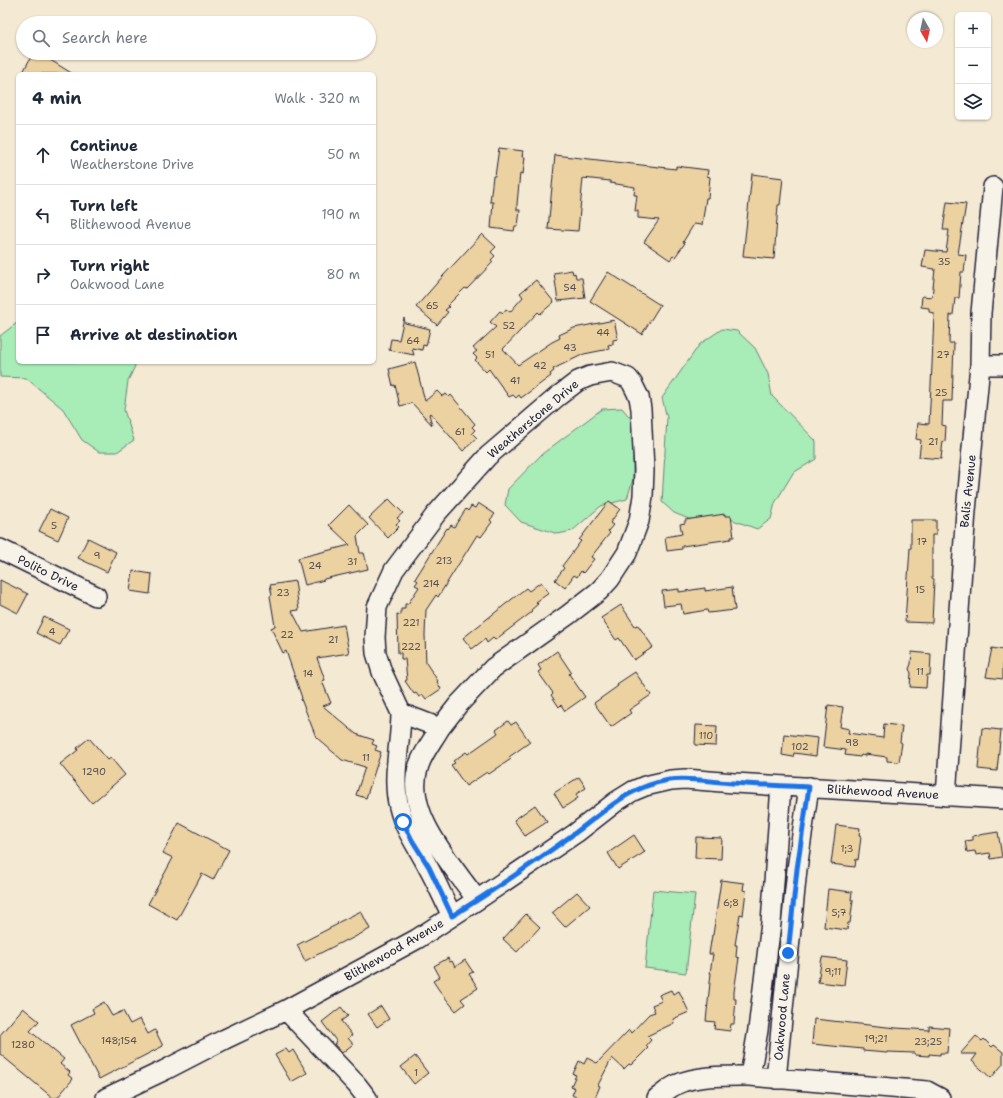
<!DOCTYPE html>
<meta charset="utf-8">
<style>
:root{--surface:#fff;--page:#f6f6f7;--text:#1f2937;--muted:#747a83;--line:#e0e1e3}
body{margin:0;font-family:"Shantell Sans",sans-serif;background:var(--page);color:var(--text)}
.controls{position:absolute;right:12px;top:12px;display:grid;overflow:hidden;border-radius:6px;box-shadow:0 1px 3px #0004}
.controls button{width:36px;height:36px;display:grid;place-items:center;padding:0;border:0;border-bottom:1px solid var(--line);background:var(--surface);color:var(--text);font:20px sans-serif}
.compass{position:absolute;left:907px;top:12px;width:36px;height:36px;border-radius:50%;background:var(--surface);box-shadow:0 1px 3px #0004;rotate:171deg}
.stop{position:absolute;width:12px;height:12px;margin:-9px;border:3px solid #1a73e8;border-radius:50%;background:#fff}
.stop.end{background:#1a73e8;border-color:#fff;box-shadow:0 1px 4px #0008}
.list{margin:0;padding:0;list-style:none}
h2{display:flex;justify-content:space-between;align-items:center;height:52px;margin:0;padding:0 16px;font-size:17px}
h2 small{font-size:13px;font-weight:400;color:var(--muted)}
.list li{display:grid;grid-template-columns:26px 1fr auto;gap:12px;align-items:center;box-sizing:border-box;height:60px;padding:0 16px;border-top:1px solid var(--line)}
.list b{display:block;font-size:15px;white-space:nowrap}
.list p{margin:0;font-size:13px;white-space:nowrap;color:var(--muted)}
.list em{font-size:13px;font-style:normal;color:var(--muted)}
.icon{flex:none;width:22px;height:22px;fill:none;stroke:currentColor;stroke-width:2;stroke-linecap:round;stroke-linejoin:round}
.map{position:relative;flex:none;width:1003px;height:1098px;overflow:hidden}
.search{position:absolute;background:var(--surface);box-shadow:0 1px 3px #0004;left:16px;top:16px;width:360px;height:44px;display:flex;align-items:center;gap:10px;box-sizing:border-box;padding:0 14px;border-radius:22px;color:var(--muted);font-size:15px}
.panel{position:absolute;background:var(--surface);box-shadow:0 1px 3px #0004;left:16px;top:72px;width:360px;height:292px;border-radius:6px}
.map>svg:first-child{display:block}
.green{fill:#a8ecb7;stroke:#658779}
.building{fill:#ecd2a1;stroke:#22223b}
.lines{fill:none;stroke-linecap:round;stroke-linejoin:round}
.minor-casing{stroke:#22223b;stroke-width:22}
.minor{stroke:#f7f3e8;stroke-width:19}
.route{stroke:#1a73e8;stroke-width:5}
.labels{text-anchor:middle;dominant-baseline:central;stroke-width:3;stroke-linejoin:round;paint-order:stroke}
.number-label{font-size:10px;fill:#544e54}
.street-label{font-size:12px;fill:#22223b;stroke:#f7f3e8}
</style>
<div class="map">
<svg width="1003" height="1098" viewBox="0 0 1003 1098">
<rect width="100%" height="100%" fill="#f4e9d3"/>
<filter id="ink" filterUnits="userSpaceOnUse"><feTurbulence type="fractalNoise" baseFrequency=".025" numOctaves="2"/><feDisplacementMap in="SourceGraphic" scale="8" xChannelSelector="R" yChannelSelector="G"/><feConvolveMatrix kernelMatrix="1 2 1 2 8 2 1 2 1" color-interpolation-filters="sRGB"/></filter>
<g filter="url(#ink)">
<path class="green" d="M18,322V362H134L135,366L128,381L124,410L134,440L117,452H99L82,440L63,409L26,378L0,377V336Z
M722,329L737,331L755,348L768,374L772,396L816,441V459L793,473L775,503L771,519L757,529L733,520L689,519L674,513L662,502L667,418L662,398L700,344Z
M622,408L633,421V479L627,499L601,506L572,531L558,534L521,522L505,505L508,489L542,454L602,409Z
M653,890L695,894L686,973L645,968Z"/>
<path class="building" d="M33,53H39L73,74H22Z
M499,148L523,151L522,157H525L523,174L520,173L517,204V210H520L518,226H515L514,231L491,228L493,202H490L493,176H495Z
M555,155L676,169V166L708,170L707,176L710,177L708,198H706L702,225L694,224L683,242L685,243L675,257L673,256L670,260L644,242L659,220L638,218V211H635L637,195H634L635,187L610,183V181L583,178L578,231L548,229Z
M752,174L783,178L780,205H778L774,259L743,256Z
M947,202L966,204L958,254L966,255L964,272H961L959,298H955L953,315H950L949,343H954L952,401H943L942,425L946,426L945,442L943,441L941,459L919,457L921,440L916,439L918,423L929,424L932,365L934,313L929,312V308L921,307L922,296L932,297L935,269L922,267L925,250L946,252L949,230H943Z
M482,234L496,247L491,252L495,256L491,260L493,262L467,289L465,288L447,306L449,307L445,310L448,312L437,325L416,307L443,276Z
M572,270L573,274L575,273L576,278H582L585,298L558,301L554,273Z
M608,272L660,305L642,334L590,301Z
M536,280L554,302L540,314L538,312L503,349L518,365L552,342L560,338L559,335L574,328L614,320L618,339L613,340V344L608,345L609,349L584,354L553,369L554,371L550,374L551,376L521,398L519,395L516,398L513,395L509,397L489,369L486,372L475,360L477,358L473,354L477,351L473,348L496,327L490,322L500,311L503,313L506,309L510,312L523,297L520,293Z
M404,318L405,323L430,329L426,346L423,345L422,350L412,348L414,355L389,350L391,339L399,340Z
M415,362L425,401L437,391L442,396L446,394L449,397L451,395L475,424L472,427L475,430L472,433L477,438L463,451L430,413L429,414L432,425L412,403L400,406L395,385L393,386L389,369Z
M389,499L403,513L397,518L400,521L396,524L399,527L388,538L369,518Z
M609,501L620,509L610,523L613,525L608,531L610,533L591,557L594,559L583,573L581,571L577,577L574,575L565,588L555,580L564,568L562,566L581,541L579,540Z
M478,503L495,514L490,520L492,522L481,537L477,535L438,597L436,595L426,610L425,635L426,663L438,681L437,682L441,689L426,699L423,695L419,697L416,693L414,694L405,681L407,680L405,659H401V653H398L397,614L401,615V609H405V604H408L419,587L415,585L418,581L415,579L447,528L448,529L451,525L454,527L466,509L468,511L471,506L475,508Z
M349,505L368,525L357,536L360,553H364L368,569L324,579V580L305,585L298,558L350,545L329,525Z
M50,509L68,518L58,540L39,531Z
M725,514V516H731L734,537H731V539L682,546V549L667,551L665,537L682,534L680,524L685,523V520Z
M911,520H936V535H932V578L934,579L932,623L905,622L910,548H911Z
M88,538L116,552L107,572L78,558Z
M133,571L152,574L150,594L130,591Z
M0,580L28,594L18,613L0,604Z
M295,581L299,610L292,611L303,632L344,625L349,653L317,658L325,680L322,681L331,703L323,706L356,734L374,740L372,744L377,746L375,750L381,752L366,798L356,795L365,767L342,760L316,737L301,699L302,698L286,651L283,653L271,628L275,626L270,596L272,595L270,585Z
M541,582L549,593L536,602L538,604L531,610L532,612L495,640L493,638L487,643L485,639L472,649L463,638L526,588L529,591Z
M732,587L735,610L708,613L707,610L683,614L681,604L664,606L662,591L679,589V592L705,588V591Z
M621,605L635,626L638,625L653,647L634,660L619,638L616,640L601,618Z
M44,617L69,629L60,645L36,633Z
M992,648L1003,650V679L986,677Z
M557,651L571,672L569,674L585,697L565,711L561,705L559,707L551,695L553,693L538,672L541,670L538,665Z
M912,652L931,654L930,675H927L926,688L910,687L911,673L909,669L911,664Z
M635,672L651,695L629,710L631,713L611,727L594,703L618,686L617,684Z
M828,705L843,707L840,727L849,729L848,733L883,738L884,724L902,726L900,742L902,743L899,762L887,761V757L865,754V756L861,755L860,757L845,755L846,750L823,747Z
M508,721L511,725L516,722L530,742L509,757L511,759L489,774L487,772L466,786L451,765L455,763L453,761L466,752L468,754L498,733L496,730Z
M696,725L717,726L716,746L695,745Z
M982,728L1001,730L997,771L978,769Z
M784,734L818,738L816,756L794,753L793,757L782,755Z
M89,738L108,760L111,758L125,775L92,803L60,764L78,750L77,748Z
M579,777L586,788L576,794L578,798L563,808L554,793Z
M535,805L547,822L525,836L514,820Z
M179,823L229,850L213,880L202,874L177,920L148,904L173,858L163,853Z
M836,825L860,828L859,836L861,837L858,860L856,859L855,867L831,864Z
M998,832L1002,857L991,859L990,853L976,855L975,851L967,852L965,841L973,840V836Z
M634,835L645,852L618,869L608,853Z
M696,837L722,838L721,859L695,858Z
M721,880L744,883L743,890L746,891L743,915L740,914L735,945H737L736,957L739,958L734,992V999H736L734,1024H731L730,1031L714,1029L715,1022L706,1021L711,973H710L713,954H709L712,935H713Z
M828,889L852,892L851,900H853L850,923H848L847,930L824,927Z
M577,892L590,906L565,927L552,913Z
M361,911L370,929L347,941L346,940L305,961L297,945L338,924L337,923Z
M526,914L540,927L517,952L503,939Z
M822,957L847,960L844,985L818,982Z
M448,958L450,962L452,961L455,967L465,960L473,972L469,974L478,988L461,999L465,1004L456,1011L439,990L433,981L440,977L434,966Z
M671,990L673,994L679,991L689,1012L673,1019L674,1023L647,1036L651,1040L646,1046L648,1048L631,1065L629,1064L624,1069L612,1058L598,1085L600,1086L595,1098H578L572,1095L575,1088L571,1086L576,1075L573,1074L579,1061L584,1064L587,1058L597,1063L629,1030L631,1033L649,1014L655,1012L652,1005L662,1001L659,995Z
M104,1002L112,1016L123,1011L130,1024L140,1019L148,1034L155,1030L163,1046L99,1079L71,1025L94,1013L92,1009Z
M381,1006L389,1019L377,1027L368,1014Z
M341,1007L348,1016L341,1021L352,1035L348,1038L353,1044L342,1053L334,1044L337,1042L322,1022Z
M23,1008L39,1021L30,1031L64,1059L60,1064L70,1072L68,1075L73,1079L57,1098H53L0,1054V1035Z
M814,1019L896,1028L929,1030V1026L949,1028L947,1053H940V1055L929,1054V1056L915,1055V1053L887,1052V1053L863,1051V1049L812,1044Z
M976,1036L982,1041L984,1039L992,1047L994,1045L1003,1052V1064L991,1078L972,1061L977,1054H960Z
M286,1049L289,1053L293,1050L307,1073L291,1082L275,1055Z
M415,1056L428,1073L414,1084L401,1067Z"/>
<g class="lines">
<defs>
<path id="minor" d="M980,365H1003
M612,372L628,378L632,383L639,397L641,409L644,470L643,496L639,521L627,553L610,579L599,591L568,615L493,668L458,705L440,728L401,713L382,672L376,653L375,637L377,607L394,570L436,514L488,456L557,397L578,381L590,376Z
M0,549L96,596
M401,713C401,744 391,777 399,807C404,829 418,847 428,867C437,883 444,900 452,916
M440,728C433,740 424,751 419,765C402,812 452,864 477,900
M946,796L966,511L980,365L981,313L993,187
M286,1010L357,1085L367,1098
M750,1076L758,1030L771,923L781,786
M776,1079L797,869L809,787
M106,1098L165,1070L225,1039L286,1010L417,939L477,900L576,833L617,801L633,791L645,786L671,780L685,779L734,783L1003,799
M657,1098C664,1093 670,1087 678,1084C697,1075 729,1076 750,1076L927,1091L940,1098"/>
</defs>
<use href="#minor" class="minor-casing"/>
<use href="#minor" class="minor"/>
</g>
</g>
<g class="lines" filter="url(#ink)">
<path class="route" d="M403,822L412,840L429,867L452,916C494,890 535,862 575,833C608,809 628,787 669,780C690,777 712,782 733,783C758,785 783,786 809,787L797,869L788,953"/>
</g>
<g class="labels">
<g class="number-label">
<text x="944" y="261">35</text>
<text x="570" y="287">54</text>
<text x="432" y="305">65</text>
<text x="509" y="325">52</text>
<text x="603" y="332">44</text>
<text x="413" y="340">64</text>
<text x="570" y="347">43</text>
<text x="490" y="354">51</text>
<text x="943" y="354">27</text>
<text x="540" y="365">42</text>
<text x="515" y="380">41</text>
<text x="941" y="392">25</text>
<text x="460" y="431">61</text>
<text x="933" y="441">21</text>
<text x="54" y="525">5</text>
<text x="922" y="541">17</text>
<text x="97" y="555">9</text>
<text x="444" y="560">213</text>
<text x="352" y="561">31</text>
<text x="315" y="565">24</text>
<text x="431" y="583">214</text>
<text x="920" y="589">15</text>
<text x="283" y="592">23</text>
<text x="411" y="622">221</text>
<text x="52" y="631">4</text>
<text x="287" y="634">22</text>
<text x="333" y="639">21</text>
<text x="411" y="646">222</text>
<text x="920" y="671">11</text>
<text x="308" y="673">14</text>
<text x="706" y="735">110</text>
<text x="852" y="742">98</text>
<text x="800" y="746">102</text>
<text x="366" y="757">11</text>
<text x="94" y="771">1290</text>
<text x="847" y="848">1;3</text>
<text x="731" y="902">6;8</text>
<text x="839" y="912">5;7</text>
<text x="833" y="971">9;11</text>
<text x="876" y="1038">19;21</text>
<text x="119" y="1040">148;154</text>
<text x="928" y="1041">23;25</text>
<text x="23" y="1044">1280</text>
<text x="416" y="1072">1</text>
</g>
<g class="street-label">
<text transform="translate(533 419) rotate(-40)">Weatherstone Drive</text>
<text transform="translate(968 491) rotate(-84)">Balis Avenue</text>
<text transform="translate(48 573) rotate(26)">Polito Drive</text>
<text transform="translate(883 792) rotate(3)">Blithewood Avenue</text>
<text transform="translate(394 950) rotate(-30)">Blithewood Avenue</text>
<text transform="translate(782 1017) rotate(-85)">Oakwood Lane</text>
</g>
</g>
</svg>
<div class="controls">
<button>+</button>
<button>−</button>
<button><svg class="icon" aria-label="layers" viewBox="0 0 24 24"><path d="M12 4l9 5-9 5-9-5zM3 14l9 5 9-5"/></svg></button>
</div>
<svg class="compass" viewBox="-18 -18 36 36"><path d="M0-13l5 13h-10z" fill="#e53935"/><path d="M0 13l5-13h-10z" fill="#747a83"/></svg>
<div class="stop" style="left:403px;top:822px"></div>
<div class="stop end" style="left:788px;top:953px"></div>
<div class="search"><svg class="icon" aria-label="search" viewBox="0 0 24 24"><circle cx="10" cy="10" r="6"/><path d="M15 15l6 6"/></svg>Search here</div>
<section class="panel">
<h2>4 min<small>Walk · 320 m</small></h2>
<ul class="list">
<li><svg class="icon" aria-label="ahead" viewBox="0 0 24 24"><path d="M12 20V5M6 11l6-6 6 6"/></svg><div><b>Continue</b><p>Weatherstone Drive</p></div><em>50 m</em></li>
<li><svg class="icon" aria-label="left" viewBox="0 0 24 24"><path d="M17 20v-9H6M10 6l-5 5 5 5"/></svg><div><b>Turn left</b><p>Blithewood Avenue</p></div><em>190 m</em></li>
<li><svg class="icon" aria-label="right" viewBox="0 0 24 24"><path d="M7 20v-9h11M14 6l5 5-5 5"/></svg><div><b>Turn right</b><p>Oakwood Lane</p></div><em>80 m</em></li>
<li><svg class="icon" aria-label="arrive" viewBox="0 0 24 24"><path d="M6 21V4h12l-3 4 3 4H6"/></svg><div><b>Arrive at destination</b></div></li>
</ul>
</section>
</div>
